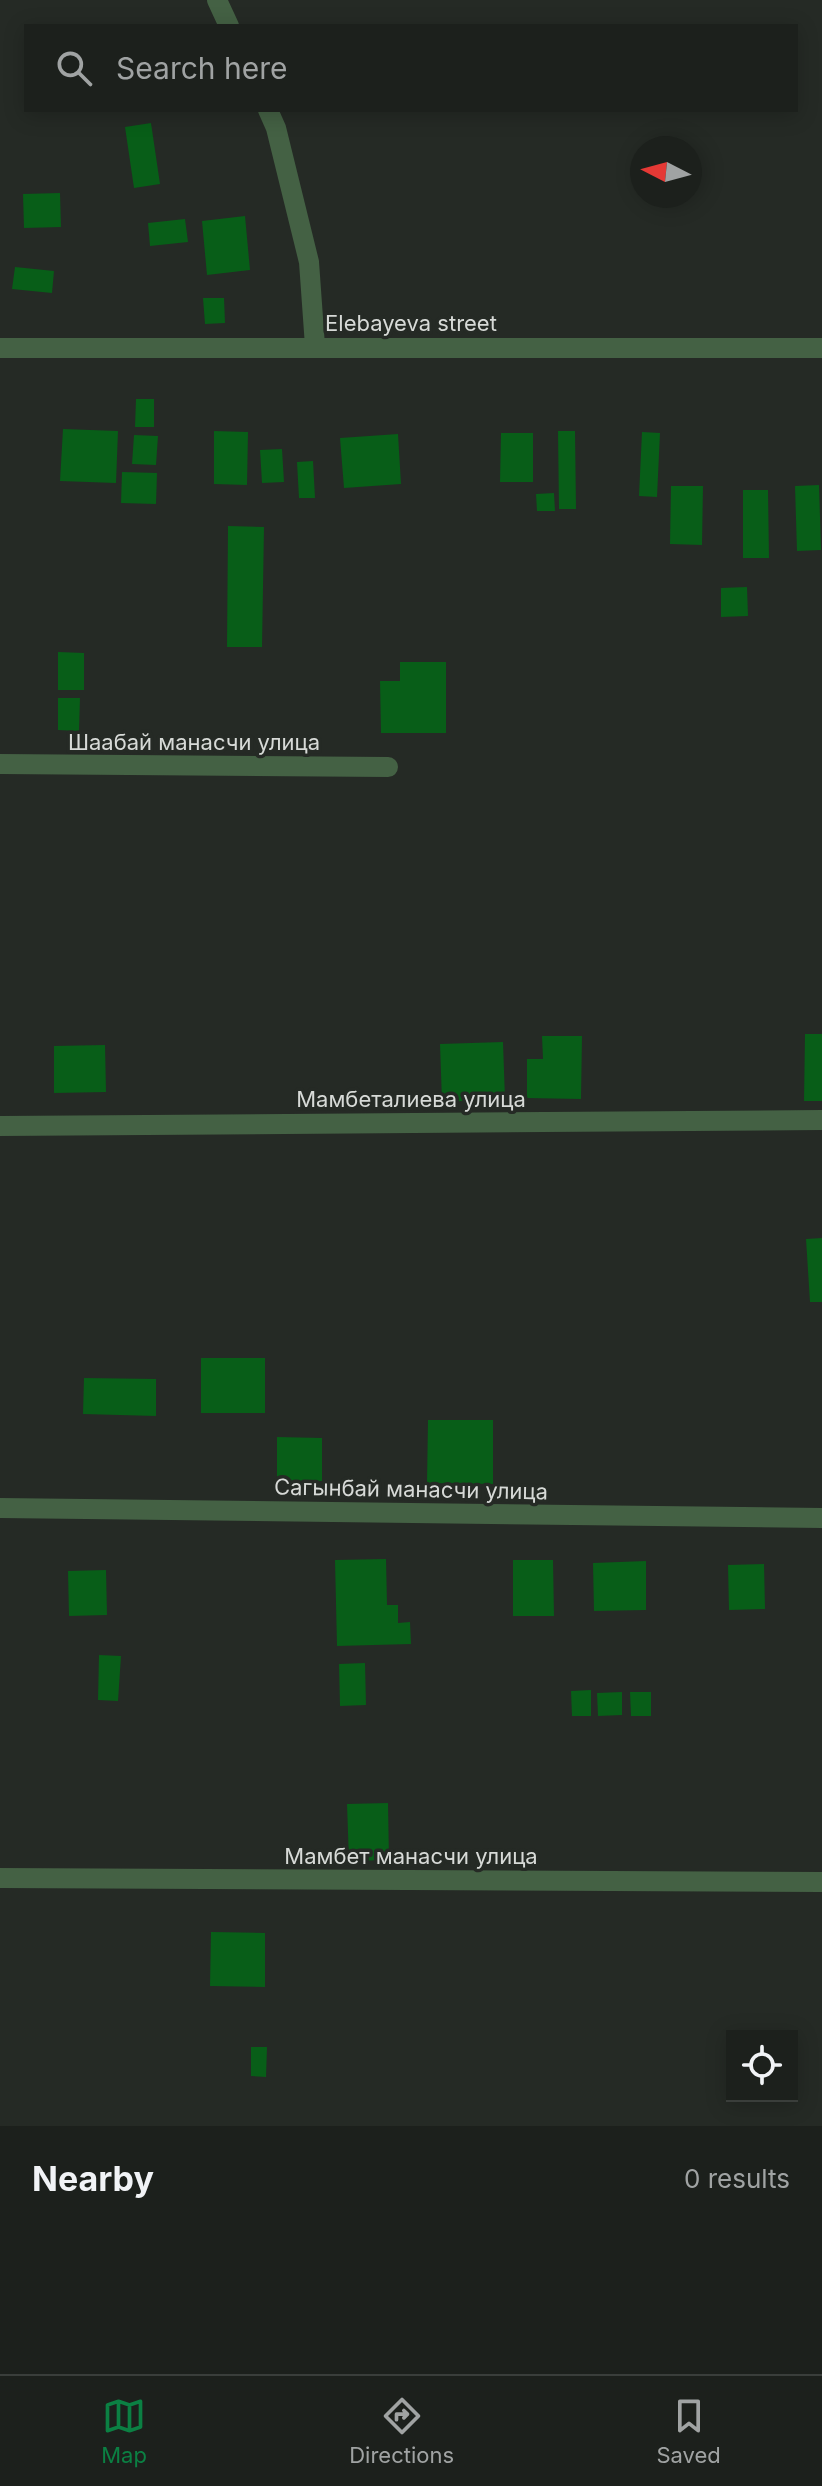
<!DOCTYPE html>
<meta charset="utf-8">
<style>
:root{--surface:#1c201c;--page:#292d29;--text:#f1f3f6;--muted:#a0a3a3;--line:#3a3e3b;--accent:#0b8043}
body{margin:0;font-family:Inter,sans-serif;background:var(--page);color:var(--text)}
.controls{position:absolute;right:24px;bottom:24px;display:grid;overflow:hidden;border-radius:0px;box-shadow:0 4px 20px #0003}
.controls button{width:72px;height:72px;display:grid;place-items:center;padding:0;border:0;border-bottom:2px solid var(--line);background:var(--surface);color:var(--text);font:40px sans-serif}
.compass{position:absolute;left:630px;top:136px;width:72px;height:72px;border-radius:50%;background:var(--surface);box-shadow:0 4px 20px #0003;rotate:276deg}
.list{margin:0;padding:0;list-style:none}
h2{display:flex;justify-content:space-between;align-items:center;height:104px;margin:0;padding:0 32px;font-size:34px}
h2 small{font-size:26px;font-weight:400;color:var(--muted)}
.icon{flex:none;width:44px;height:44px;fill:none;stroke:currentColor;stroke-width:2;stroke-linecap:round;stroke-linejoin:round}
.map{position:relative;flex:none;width:822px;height:2126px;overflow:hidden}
.search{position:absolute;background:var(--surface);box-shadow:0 4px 20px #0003;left:24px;right:24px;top:24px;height:88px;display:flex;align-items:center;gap:20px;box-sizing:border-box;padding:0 28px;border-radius:0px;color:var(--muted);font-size:30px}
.sheet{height:248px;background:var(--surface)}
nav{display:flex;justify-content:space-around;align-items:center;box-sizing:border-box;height:112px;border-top:2px solid var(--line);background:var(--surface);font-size:22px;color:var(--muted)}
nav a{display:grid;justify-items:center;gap:4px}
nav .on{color:var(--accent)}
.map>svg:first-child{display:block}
.building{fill:#085e18}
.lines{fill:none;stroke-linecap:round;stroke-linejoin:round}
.minor{stroke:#446144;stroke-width:20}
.labels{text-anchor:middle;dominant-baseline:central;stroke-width:7;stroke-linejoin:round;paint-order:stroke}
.street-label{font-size:22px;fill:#d7dad7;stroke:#252a25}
</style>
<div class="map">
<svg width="822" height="2126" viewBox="0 0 822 2126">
<rect width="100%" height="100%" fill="#252a25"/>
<path class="building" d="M151,123L160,184L134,188L125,127Z
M60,193L61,227L24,228L23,194Z
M245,216L250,270L207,275L202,221Z
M185,219L188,242L150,246L148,223Z
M15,267L54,271L52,293L12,289Z
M203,298H224L225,323L205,324Z
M136,399H154V427H135Z
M63,429L118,431L116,483L60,481Z
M214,431L248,432L247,485L214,484Z
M558,431H575L576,509H559Z
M642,432L660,433L657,497L639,496Z
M501,433H533V482H500Z
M398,434L401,484L344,488L340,438Z
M134,435L158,436L156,465L132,464Z
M282,449L284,482L262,483L260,450Z
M313,461L315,498H299L297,462Z
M122,472L157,473L156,504L121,503Z
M819,485L821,550L797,551L795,486Z
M671,486H703L702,545L670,544Z
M743,490H768L769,558H743Z
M554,493L555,511H537L536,494Z
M228,526L264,527L262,647H227Z
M747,587L748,616L721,617V588Z
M58,652L84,653V690H58Z
M400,662H446V733H381L380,681H400Z
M58,698H80L79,731L58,730Z
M805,1034H822V1101H804Z
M542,1036H582L581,1099L527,1098V1059H543Z
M503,1042L505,1099L442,1102L440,1044Z
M105,1045L106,1092L54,1093V1046Z
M822,1238V1302H810L806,1239Z
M201,1358H265V1413H201Z
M84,1378L156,1379V1416L83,1414Z
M428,1420H493V1484L427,1483Z
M277,1437L322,1438V1481H277Z
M386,1559L387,1605H398V1623L410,1622L411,1644L337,1646L335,1560Z
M513,1560H553L554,1616H513Z
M646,1561V1610L594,1611L593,1563Z
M764,1564L765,1609L729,1610L728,1565Z
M106,1570L107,1615L69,1616L68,1571Z
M99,1655L121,1656L118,1701L98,1700Z
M365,1663L366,1705L340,1706L339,1664Z
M591,1690V1716H572L571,1691Z
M622,1692V1715L598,1716L597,1693Z
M630,1692H651V1716H631Z
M388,1803L389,1860L349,1861L347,1804Z
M211,1932L265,1933V1987L210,1986Z
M251,2047H267L266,2077L251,2076Z"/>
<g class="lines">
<path class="minor" d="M217,0L229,26
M268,110L276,128L309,262L315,346
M0,348H822
M0,764L388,767
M0,1126L822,1120
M0,1508L822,1518
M0,1878L822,1882"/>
</g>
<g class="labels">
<g class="street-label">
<text x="411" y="323">Elebayeva street</text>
<text x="194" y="742">Шаабай манасчи улица</text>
<text x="411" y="1099">Мамбеталиева улица</text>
<text transform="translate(411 1489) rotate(1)">Сагынбай манасчи улица</text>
<text x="411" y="1856">Мамбет манасчи улица</text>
</g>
</g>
</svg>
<div class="controls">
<button><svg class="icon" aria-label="locate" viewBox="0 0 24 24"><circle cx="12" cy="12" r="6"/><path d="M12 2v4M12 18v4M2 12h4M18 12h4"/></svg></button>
</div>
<svg class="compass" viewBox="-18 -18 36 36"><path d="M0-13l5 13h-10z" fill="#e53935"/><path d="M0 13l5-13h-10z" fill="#a0a3a3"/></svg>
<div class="search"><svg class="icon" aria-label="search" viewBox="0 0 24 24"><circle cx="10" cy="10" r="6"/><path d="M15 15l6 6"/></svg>Search here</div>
</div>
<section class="sheet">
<h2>Nearby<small>0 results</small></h2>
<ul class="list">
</ul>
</section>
<nav>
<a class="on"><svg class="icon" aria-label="map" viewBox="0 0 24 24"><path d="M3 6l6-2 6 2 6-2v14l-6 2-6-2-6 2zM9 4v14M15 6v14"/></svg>Map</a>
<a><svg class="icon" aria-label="directions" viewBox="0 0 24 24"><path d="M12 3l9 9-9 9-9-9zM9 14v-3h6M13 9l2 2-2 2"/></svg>Directions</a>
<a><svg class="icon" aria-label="saved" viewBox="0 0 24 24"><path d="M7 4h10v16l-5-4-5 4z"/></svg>Saved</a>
</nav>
